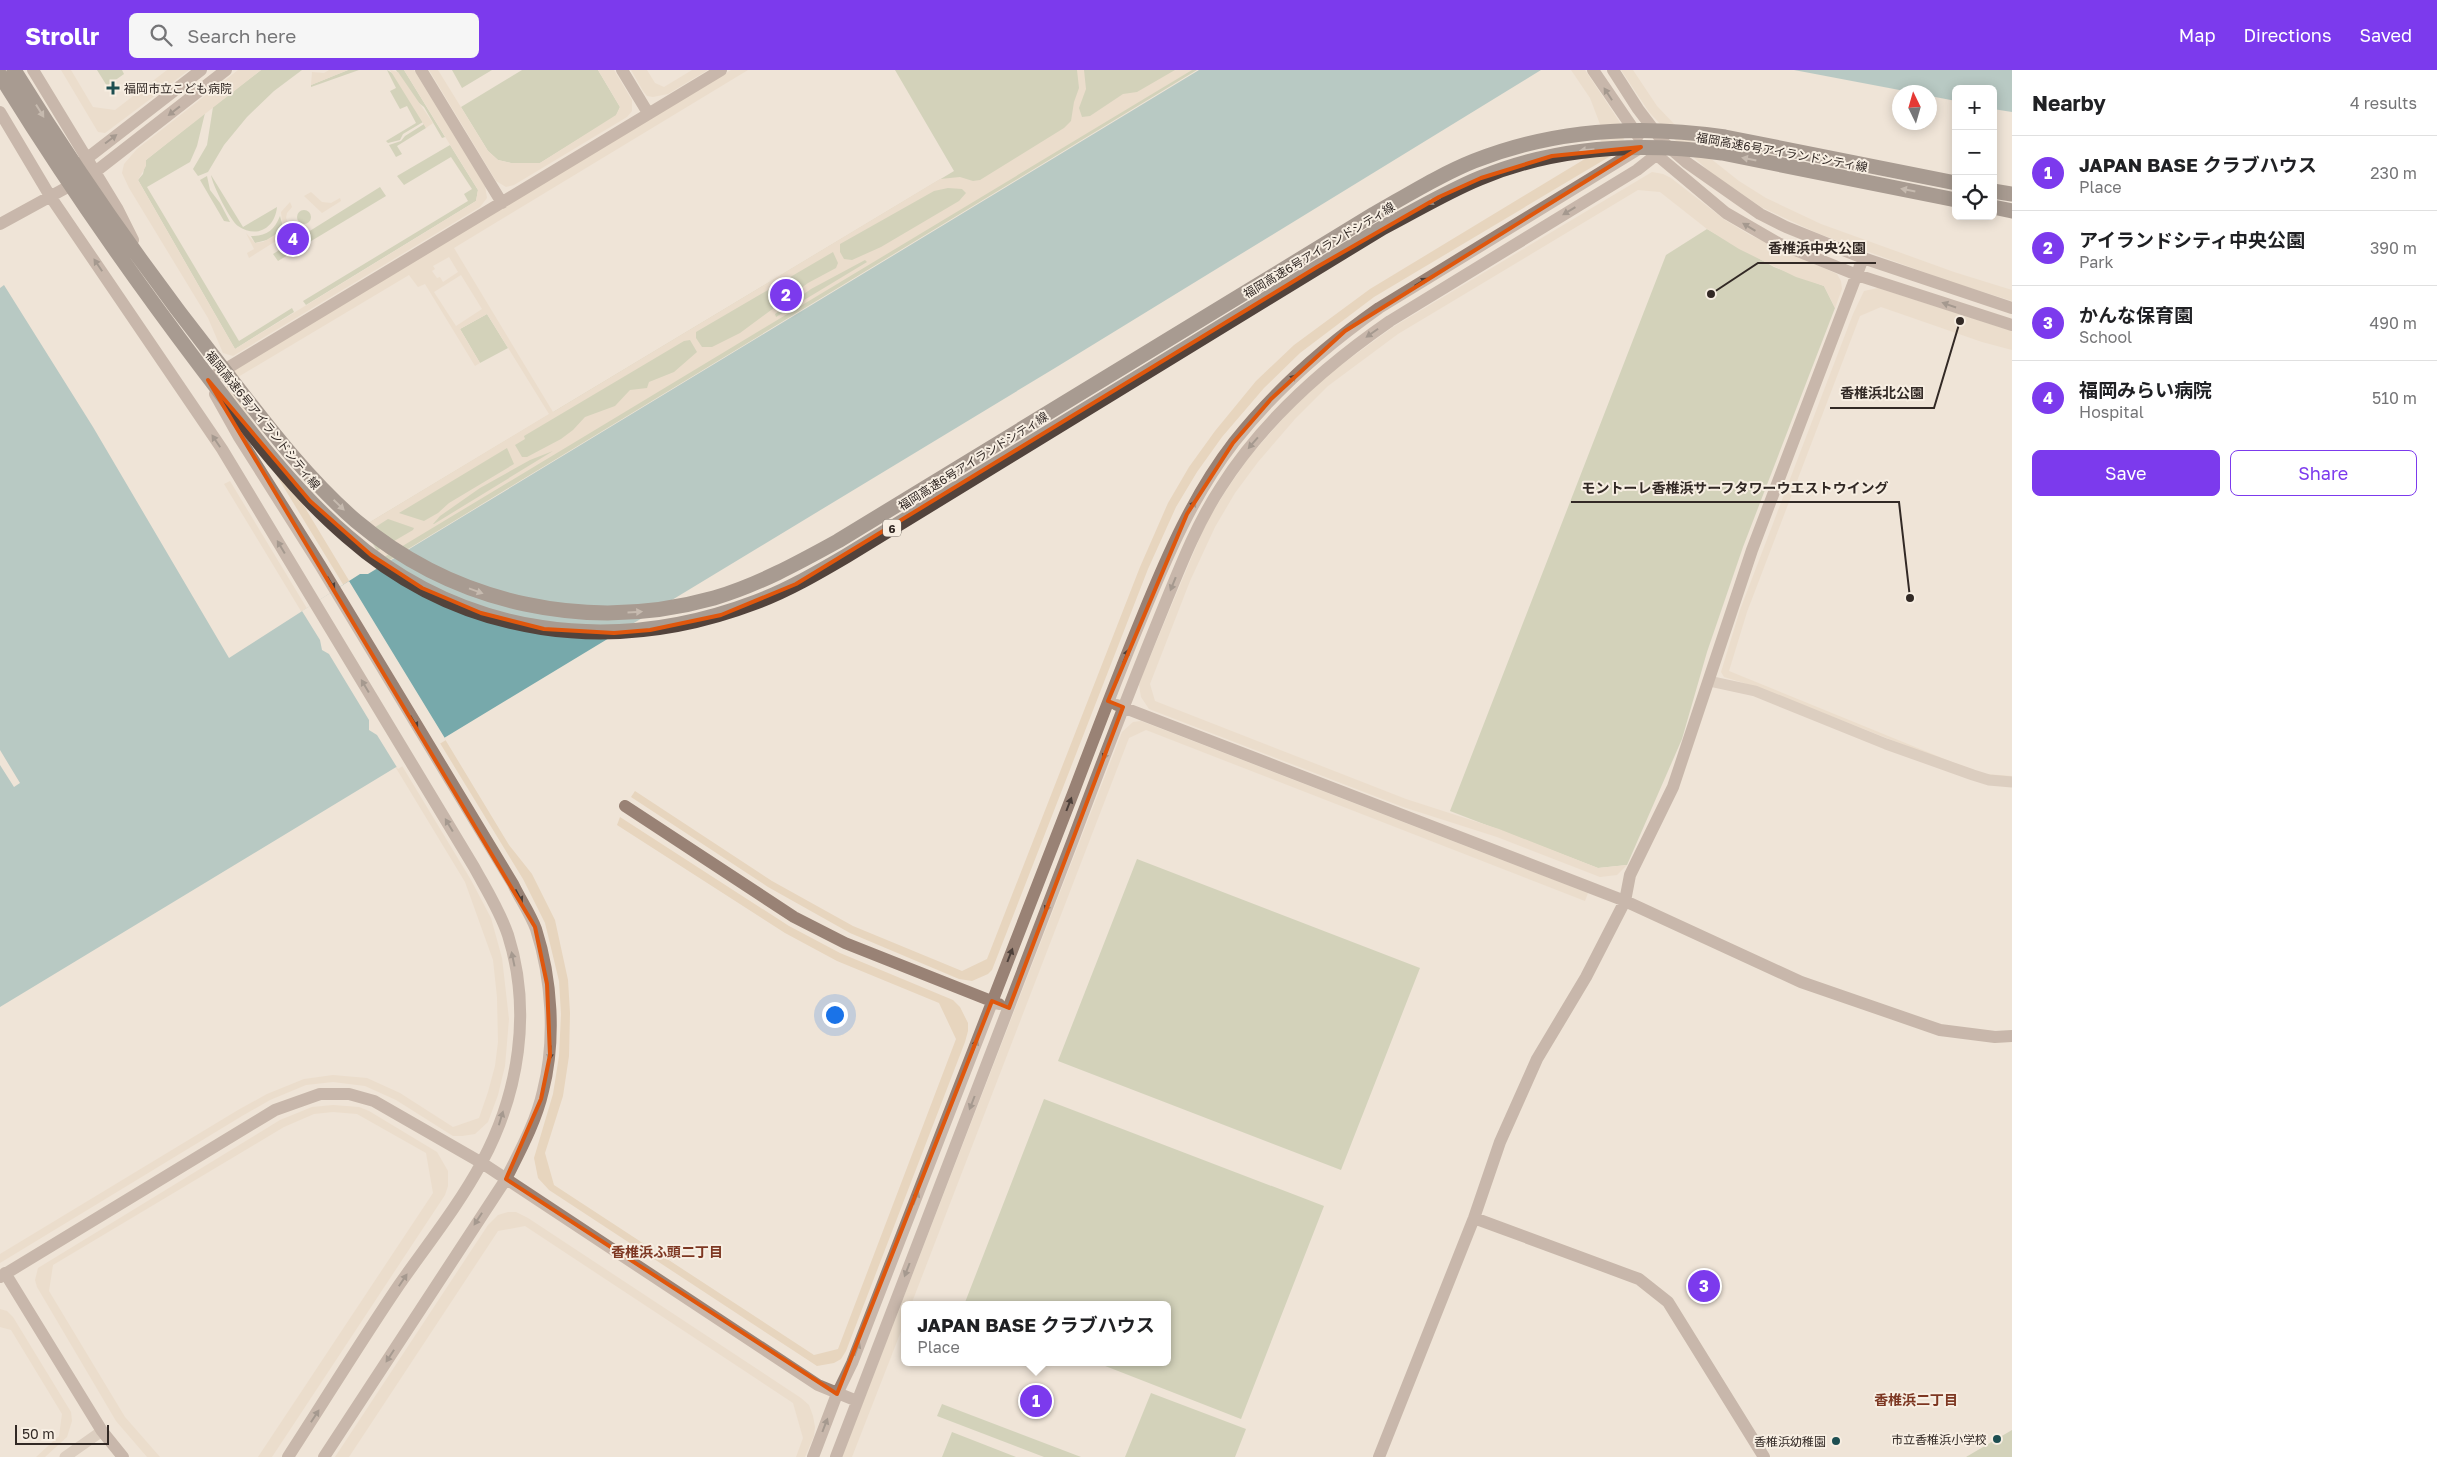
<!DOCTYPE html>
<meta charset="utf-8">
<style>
:root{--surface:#fff;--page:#f6f6f6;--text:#202124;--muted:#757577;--line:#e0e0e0;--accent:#7c3aed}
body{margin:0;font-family:"Golos Text","Noto Sans JP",sans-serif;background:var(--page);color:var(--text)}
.controls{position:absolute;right:15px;top:15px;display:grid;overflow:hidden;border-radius:8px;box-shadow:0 2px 12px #0003}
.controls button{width:45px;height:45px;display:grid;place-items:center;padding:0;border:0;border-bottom:1px solid var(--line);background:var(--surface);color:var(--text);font:25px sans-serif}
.compass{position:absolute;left:1892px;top:15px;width:45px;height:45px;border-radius:50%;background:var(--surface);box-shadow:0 2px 12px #0003;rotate:355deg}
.scale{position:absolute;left:15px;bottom:12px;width:94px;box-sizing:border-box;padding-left:5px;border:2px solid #322925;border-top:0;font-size:14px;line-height:18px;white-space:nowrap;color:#322925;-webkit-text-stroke:4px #f7eee2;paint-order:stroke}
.you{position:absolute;left:834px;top:944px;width:18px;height:18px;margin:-12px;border:4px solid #fff;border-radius:50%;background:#1a73e8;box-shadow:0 0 0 8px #1a73e833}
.badge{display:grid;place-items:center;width:32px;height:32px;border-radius:50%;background:var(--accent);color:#fff;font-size:16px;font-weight:700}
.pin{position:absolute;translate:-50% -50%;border:2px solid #fff;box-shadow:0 1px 5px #0006}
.popup{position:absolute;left:901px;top:1231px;width:270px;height:65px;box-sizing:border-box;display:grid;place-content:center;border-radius:8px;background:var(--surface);filter:drop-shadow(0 1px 4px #0005);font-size:16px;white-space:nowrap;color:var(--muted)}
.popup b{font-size:19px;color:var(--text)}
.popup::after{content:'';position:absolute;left:50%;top:100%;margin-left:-10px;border:10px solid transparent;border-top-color:var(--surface)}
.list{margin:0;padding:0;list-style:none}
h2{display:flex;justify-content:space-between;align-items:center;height:65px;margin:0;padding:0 20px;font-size:21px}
h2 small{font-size:16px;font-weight:400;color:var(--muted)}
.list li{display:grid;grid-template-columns:32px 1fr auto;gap:15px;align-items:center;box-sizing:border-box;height:75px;padding:0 20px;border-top:1px solid var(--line)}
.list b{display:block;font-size:19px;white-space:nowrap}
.list p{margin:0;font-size:16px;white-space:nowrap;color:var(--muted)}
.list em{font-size:16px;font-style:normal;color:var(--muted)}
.actions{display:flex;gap:10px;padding:15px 20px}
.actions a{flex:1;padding:11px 0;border:1px solid var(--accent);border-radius:8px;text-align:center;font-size:18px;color:var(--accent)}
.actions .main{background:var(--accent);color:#fff}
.icon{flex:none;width:28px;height:28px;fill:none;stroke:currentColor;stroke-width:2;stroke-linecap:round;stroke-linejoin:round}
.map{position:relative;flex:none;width:2012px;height:1387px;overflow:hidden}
header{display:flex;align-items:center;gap:30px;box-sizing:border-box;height:70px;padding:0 25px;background:var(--accent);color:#fff}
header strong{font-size:24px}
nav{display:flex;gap:28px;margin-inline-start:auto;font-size:18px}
.search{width:350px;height:45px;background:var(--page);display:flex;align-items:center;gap:12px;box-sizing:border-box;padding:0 18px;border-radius:8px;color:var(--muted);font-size:19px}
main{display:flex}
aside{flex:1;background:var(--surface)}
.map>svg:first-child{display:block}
.green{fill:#b1bd98}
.plaza{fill:#e7d5be;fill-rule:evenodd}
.water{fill:#77a9ab}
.pier{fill:#efe4d7}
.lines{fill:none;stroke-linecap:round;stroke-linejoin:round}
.street{stroke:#c6b3a4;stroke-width:11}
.secondary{stroke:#998275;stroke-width:12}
.highway{stroke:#52433c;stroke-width:15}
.highway-bridge{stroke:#52433c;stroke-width:15}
.oneway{fill:#4c3f39}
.oneway2{fill:#94877e}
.marked{fill:none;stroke:#df570d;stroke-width:4;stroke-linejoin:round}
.poi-dot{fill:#1d4e51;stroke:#f7eee2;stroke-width:2}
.labels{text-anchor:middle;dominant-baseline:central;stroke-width:4;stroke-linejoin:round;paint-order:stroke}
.shield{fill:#f7eee2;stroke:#6d645e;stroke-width:1}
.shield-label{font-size:11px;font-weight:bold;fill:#322925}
.poi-label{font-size:12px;fill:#322925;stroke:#f7eee2;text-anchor:end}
.street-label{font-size:12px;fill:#322925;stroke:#f7eee2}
.neighbourhood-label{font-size:14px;font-weight:bold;fill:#7d3722;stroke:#f7eee2}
.leader{fill:none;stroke:#322925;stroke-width:2}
.callout-dot{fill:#322925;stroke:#f7eee2;stroke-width:2}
.callout-label{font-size:14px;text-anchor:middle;font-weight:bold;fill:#322925;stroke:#f7eee2;stroke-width:4;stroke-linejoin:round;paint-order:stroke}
</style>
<header>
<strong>Strollr</strong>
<div class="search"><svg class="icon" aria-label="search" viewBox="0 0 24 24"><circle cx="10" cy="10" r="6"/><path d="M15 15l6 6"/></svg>Search here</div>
<nav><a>Map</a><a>Directions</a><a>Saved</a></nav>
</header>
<main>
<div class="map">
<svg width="2012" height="1387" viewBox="0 0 2012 1387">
<rect width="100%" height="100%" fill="#efe4d7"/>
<path class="green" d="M97,0H122L124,4L107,16Z
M261,0H302L274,21L247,47L224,75L208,102L198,106L193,99L207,75L213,37Z
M348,0H359L311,17V15Z
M387,0L394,4L423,52L403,64L400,70L388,73L386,71L416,53L407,36L400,39L390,21L396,18Z
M396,0H404L445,67L442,68L424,37L414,29Z
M452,0H492L462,18Z
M522,0H598L620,37L616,46L540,93H511L498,90L488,81L461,37Z
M895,0H1197L385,493L362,457L954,101Z
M205,43L197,76L190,92L147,117L239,271L292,238L294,242L235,279L138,110L143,104L146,90Z
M424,54L426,58L397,76L402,84L396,87L389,75L401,71L405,66Z
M450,75L478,120L476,131L306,235L303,231L468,131L464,124L472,119L451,87L404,115L397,106Z
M211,105L243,157L277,137C275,158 257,169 238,156C231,152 212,114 211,105Z
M207,106L210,120L220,133L230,152L224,151L200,110Z
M380,117L386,126L278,191L273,184Z
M297 147a7 7 0 1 1 14 0a7 7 0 1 1-14 0Z
M280,146L284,160L271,169L255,173L251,166C266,166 274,161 280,146Z
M1707,159L1774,197L1824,216L1835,238L1743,477L1707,582L1682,669L1627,795L1598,798L1450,741L1666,185Z
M487,244L508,278L480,293L460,259Z
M1137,789L1420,898L1341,1100L1058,991Z
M1044,1029L1324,1136L1241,1349L1095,1292H1167V1235H964Z
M1151,1323L1246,1359L1235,1387H1125Z
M942,1334L1081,1387H1044L937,1346Z
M2012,1360V1387H1966Z
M952,1362L1016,1387H942Z"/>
<path class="plaza" d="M61,0H71L93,37L115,40L167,0H189L105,63L98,62Z
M238,0H261L146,90V96L138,110L235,279L476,131L478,120L404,0H414L485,116L487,128L480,137L233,286L223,283L208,248L129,118L122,103L124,94L137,79Z
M329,0H348L311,15L312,2L324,3Z
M390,0L398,2L433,53L426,58Z
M429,0H438L488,81L498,90L511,93H540L616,45L620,37L598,0H614L632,30V41L627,47L514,115L506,117L496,111Z
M631,0H647L655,13L664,17L692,0H708L668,24L653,27L647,26L643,21Z
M731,0H748L454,178L553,342L940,109L960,107L973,111L980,110L1064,58L1071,51L1074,32L1079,18L1077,0H1084L1086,19L1079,38L1082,47L1090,46L1123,24L1137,22L1175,0H1192L381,489L377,481L413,460L414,458L388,449L369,461L365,455L549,344L487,244L460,259L480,293L475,296L425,214L418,217L409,205L238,307L235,322L509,775L532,804L555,850L568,910L570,943L569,986L563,1026L545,1083L554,1115L814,1285L838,1279L956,969L939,933L837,891L785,863L617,755L620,747L789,856L840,883L953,930L960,937L968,953V961L965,972L846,1281L841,1289L834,1293L817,1296L549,1120L538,1108L534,1088L553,1024L559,986L561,944L559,911L545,853L523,809L228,326L226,318L227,310L234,300ZM948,118L962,119L966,123L959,131L881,177L852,190L844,189L840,182V174L934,121ZM833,182L838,193L836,198L808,213L740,263L712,277H702L696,268V262ZM449,187L458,202L443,212L440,207L437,208L432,201L435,199L433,196ZM865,190L867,192L776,247L775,244L811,219ZM461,205L482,239L456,256L434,222ZM690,270L697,282L674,302L649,312L647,318L630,320L615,336L585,347L573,360L561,369L527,387H522L515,375L525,369L524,366L684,271ZM507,378L514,394L449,433L438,443L424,451L399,443ZM553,381L434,454H433L440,446L480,418L530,390Z
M1571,0H1585L1625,60L1623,74L1619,81L1374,227L1300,283L1264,318L1222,367L1197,402L1176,437L1148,499L992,900L988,904L972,911L959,909L850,863L768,817L631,727L635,721L772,811L853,856L962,901L987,889L1140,497L1168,433L1189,397L1215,361L1256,311L1294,275L1370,219L1598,81L1603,62L1590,28Z
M1621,0H1633L1657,36L1696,77L1739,111L1766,128L1821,154L1954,202L2012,220V231L1951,212L1817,163L1761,137L1710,102L1677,72L1649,42Z
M1652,102L1663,104L1671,108L1725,150L1750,165L1837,204L1841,211L1842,219L1835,238L1824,216L1796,207L1739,179L1707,159L1660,122L1638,120L1398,264L1328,316L1295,349L1258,392L1235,423L1215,457L1190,511L1150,614L1155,631L1406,729L1499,759L1598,798L1627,795L1617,805L1600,807L1497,767L1403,737L1149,639L1141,627L1139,615L1142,606L1206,453L1227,419L1250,386L1288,343L1322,309L1393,257Z
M311,122L322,132L331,133L340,128L341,131L322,143L304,126Z
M290,132L292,137L287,143L286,148L292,161L249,188L247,183L254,179L246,163L255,173L263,172L283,160L281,142Z
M1878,218L2012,261V280L1982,272L1881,237L1860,246L1747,542L1729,601L1974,701L1986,704L2012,706V708L1986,706L1973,702L1757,617L1724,607L1721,602L1740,540L1853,244L1864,221Z
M230,411L471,810L491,848L502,888L509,949L505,996L498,1025L488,1052L475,1064L462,1066H453L396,1030L365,1016L333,1012L306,1015L270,1030L242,1046L0,1193V1184L238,1040L267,1024L304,1009L333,1005L367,1008L400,1023L453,1057L479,1048L488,1022L495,996L498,972L497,927L493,890L465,812L224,414Z
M1141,651L1588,823L1585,831L1146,660L1129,668L911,1235H905V1251L852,1387H842L1122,662L1133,652Z
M333,1035L359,1037L369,1041L437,1082L448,1101V1116L445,1125L272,1387H258L433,1123L426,1083L357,1044L333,1042L314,1044L284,1057L53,1195L49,1221L125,1347L160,1387H147L116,1351L37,1217L35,1210L38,1198L280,1050L312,1037Z
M508,1142H516L528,1148L801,1328L809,1335L813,1346L815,1357L814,1366L805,1387H796L803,1368L793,1333L525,1156L498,1161L349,1387H335L488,1155L498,1145Z
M0,1239L7,1241L13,1247L71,1342L72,1351L67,1367L45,1387H36L59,1366L62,1344L11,1260L0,1257Z"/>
<path class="water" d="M1199,0H1541L1055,298L0,937V218L4,215L93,357L229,588L360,504H368Z
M1794,0H2012V42L1993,39V19H1956V31L1930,26V22H1910Z"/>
<path class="pier" d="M349,511L446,670L398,699L377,665L369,660V650L329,584L322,580L320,570L302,541Z
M0,680L20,713L14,717L0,695Z"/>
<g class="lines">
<path class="street" d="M1709,611L1755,621L1886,674L1973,705L1989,710L2012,712
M65,1387L102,1361"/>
<path class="secondary" d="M33,0L117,138L133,170
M421,0L502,133
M622,0L648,43
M1593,0L1638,66
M1613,0L1638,39L1663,72L1686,92L1760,144L1786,157L1863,188L2012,238
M0,42L50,126L222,379L474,797C486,819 500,841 508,865C532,941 519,1023 482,1092C459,1135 427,1175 399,1215C361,1271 325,1330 288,1387
M1652,81L1726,143L1778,173L1857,205L2012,255
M81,93L201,0
M0,154L95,102L226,0
M216,305L721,0
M215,324L239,367L320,495L513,814C520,829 530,843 536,859C552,909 556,970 543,1021C536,1052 520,1081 506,1109L324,1387
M1117,635L1625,831L1801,912L1940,960L1995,967L2012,966
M625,736L794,847L845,873L999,934
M1474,1148L1639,1209L1668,1232L1764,1387
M5,1203L102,1361L123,1387
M0,1207L275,1040L320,1024H349L374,1031L482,1093L818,1315L857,1331
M813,1387L837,1324L852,1293C926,1102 1000,911 1074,721C1096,663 1118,605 1142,547C1167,486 1193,425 1234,372C1275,320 1325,276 1379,238L1642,77
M836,1387C916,1181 995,974 1074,767C1101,695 1129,622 1158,551C1177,505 1194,458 1221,417C1264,349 1325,296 1390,251L1637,100L1656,85L1663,72
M1379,1387L1474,1148L1500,1072L1537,989L1586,907L1625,831L1630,805L1673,717L1752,480L1863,188"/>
<path class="highway" d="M1993,121L2012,124
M1993,137L2012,141"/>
<path class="highway-bridge" d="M14,0C77,102 146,201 220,295C262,349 304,406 356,451C456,535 589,563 714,528C758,515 798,493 838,471L1374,144C1406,126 1439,105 1474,91C1555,59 1639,54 1725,67L1956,113
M0,5C62,106 129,202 200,296C245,355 290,417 347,466C463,568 614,586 756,532C788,520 817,503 846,486L1382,158C1415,141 1446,122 1480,108C1557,76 1640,72 1722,83L1956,130"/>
</g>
<defs><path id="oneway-solid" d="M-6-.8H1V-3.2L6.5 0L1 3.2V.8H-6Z" transform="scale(1.25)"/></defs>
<g class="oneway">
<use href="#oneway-solid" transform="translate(1608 24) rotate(-123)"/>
<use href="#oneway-solid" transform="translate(174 41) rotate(142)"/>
<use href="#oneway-solid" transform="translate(111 69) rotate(-37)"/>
<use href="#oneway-solid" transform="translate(1569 141) rotate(149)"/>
<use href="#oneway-solid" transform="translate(1749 157) rotate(-149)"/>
<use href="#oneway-solid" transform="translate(98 195) rotate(-124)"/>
<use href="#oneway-solid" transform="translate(1421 212) rotate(-31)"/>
<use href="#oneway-solid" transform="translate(1949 235) rotate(-161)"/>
<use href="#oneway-solid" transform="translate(1372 263) rotate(145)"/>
<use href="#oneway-solid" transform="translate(1291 310) rotate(-45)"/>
<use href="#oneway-solid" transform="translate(216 371) rotate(-124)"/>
<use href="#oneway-solid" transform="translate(1253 373) rotate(131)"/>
<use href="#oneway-solid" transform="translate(1192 437) rotate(-59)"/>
<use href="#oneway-solid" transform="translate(281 477) rotate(-121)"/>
<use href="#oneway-solid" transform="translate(331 513) rotate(59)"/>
<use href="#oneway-solid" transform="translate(1173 514) rotate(112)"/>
<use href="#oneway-solid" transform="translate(1126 586) rotate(-68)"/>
<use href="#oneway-solid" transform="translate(365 616) rotate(-121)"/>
<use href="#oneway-solid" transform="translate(414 652) rotate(59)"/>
<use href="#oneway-solid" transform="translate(1106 683) rotate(111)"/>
<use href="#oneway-solid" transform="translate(1069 734) rotate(-69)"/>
<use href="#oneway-solid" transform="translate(449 755) rotate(-121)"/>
<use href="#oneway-solid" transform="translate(519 826) rotate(62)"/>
<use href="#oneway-solid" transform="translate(1048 835) rotate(111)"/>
<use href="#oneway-solid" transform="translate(1010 885) rotate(-69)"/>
<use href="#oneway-solid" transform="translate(513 889) rotate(-102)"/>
<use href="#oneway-solid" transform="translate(975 976) rotate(-69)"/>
<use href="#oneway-solid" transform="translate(550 983) rotate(94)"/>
<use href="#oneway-solid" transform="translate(972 1033) rotate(111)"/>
<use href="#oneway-solid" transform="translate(501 1048) rotate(-73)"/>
<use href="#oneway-solid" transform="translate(916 1128) rotate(-69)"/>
<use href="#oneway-solid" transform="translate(478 1149) rotate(123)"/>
<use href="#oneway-solid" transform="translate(907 1200) rotate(111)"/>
<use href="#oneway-solid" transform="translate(403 1210) rotate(-56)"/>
<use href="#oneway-solid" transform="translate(857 1279) rotate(-69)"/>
<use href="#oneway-solid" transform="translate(390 1286) rotate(123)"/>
<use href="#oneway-solid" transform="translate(315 1346) rotate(-57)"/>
<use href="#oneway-solid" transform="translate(825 1355) rotate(-69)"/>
</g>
<g class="oneway2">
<use href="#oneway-solid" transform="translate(40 41) rotate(58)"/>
<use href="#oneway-solid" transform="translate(1587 80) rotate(175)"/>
<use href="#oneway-solid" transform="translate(1749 89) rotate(-169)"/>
<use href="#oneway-solid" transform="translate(1908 120) rotate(-169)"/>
<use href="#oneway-solid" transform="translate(1434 131) rotate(152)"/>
<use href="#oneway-solid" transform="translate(339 435) rotate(44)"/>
<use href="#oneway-solid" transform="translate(476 521) rotate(20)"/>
<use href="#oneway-solid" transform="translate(635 542) rotate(-3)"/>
</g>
<path d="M0 0H2012V1387H0ZM1641,77L1345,261L1271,329L1233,373L1187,444L1108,631L1123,637L1009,938L992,931L837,1324L506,1109L541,1029L550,985L547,914L535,857L208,310L310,431L371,485L422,518L481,543L544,559L614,563L650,560L721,545L796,514L1317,197L1439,127L1481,108L1552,86Z" fill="#efe4d7" fill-opacity=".55" fill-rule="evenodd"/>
<path class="marked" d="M1641,77L1345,261L1271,329L1233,373L1187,444L1108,631L1123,637L1009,938L992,931L837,1324L506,1109L541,1029L550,985L547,914L535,857L208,310L310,431L371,485L422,518L481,543L544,559L614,563L650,560L721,545L796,514L1317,197L1439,127L1481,108L1552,86Z"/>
<g class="poi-dot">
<path d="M110.5 10.5h5v5h5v5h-5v5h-5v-5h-5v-5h5z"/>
<circle cx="1997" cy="1369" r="5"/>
<circle cx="1836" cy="1371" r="5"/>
</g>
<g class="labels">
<rect class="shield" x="883" y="449.5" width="18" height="17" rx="4"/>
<g class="shield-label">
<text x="892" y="458">6</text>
</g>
<g class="poi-label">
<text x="124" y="18" text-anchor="start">福岡市立こども病院</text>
<text x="1987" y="1369">市立香椎浜小学校</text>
<text x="1826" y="1371">香椎浜幼稚園</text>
</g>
<g class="street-label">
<text transform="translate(1782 82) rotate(10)">福岡高速6号アイランドシティ線</text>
<text transform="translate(1319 180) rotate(-31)">福岡高速6号アイランドシティ線</text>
<text transform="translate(263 350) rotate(51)">福岡高速6号アイランドシティ線</text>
<text transform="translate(973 391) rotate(-32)">福岡高速6号アイランドシティ線</text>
</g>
<g class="neighbourhood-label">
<text x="667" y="1181">香椎浜ふ頭二丁目</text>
<text x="1916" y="1329">香椎浜二丁目</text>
</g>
</g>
<path class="leader" d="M1711 224L1758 193H1876M1960 251L1934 338H1830M1910 528L1899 432H1571"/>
<g class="callout-dot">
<circle cx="1711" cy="224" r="5"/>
<circle cx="1960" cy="251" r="5"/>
<circle cx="1910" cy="528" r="5"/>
</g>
<g class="callout-label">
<text x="1817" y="183">香椎浜中央公園</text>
<text x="1882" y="328">香椎浜北公園</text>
<text x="1735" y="423">モントーレ香椎浜サーフタワーウエストウイング</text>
</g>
</svg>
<div class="controls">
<button>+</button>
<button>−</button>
<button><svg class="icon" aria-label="locate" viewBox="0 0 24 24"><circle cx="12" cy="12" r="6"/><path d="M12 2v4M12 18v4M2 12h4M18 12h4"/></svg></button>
</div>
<svg class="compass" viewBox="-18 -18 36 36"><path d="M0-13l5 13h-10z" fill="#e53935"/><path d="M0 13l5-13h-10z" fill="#757577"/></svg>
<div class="scale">50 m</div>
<div class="you"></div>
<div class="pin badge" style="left:1036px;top:1331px">1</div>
<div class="popup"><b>JAPAN BASE クラブハウス</b>Place</div>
<div class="pin badge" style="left:786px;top:225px">2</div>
<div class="pin badge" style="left:1704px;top:1216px">3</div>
<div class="pin badge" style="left:293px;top:169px">4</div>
</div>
<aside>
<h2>Nearby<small>4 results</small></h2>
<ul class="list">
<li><span class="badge">1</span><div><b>JAPAN BASE クラブハウス</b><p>Place</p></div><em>230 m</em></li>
<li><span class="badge">2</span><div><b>アイランドシティ中央公園</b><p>Park</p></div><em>390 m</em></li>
<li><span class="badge">3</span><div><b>かんな保育園</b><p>School</p></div><em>490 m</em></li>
<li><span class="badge">4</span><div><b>福岡みらい病院</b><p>Hospital</p></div><em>510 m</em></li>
</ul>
<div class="actions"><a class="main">Save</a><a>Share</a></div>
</aside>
</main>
